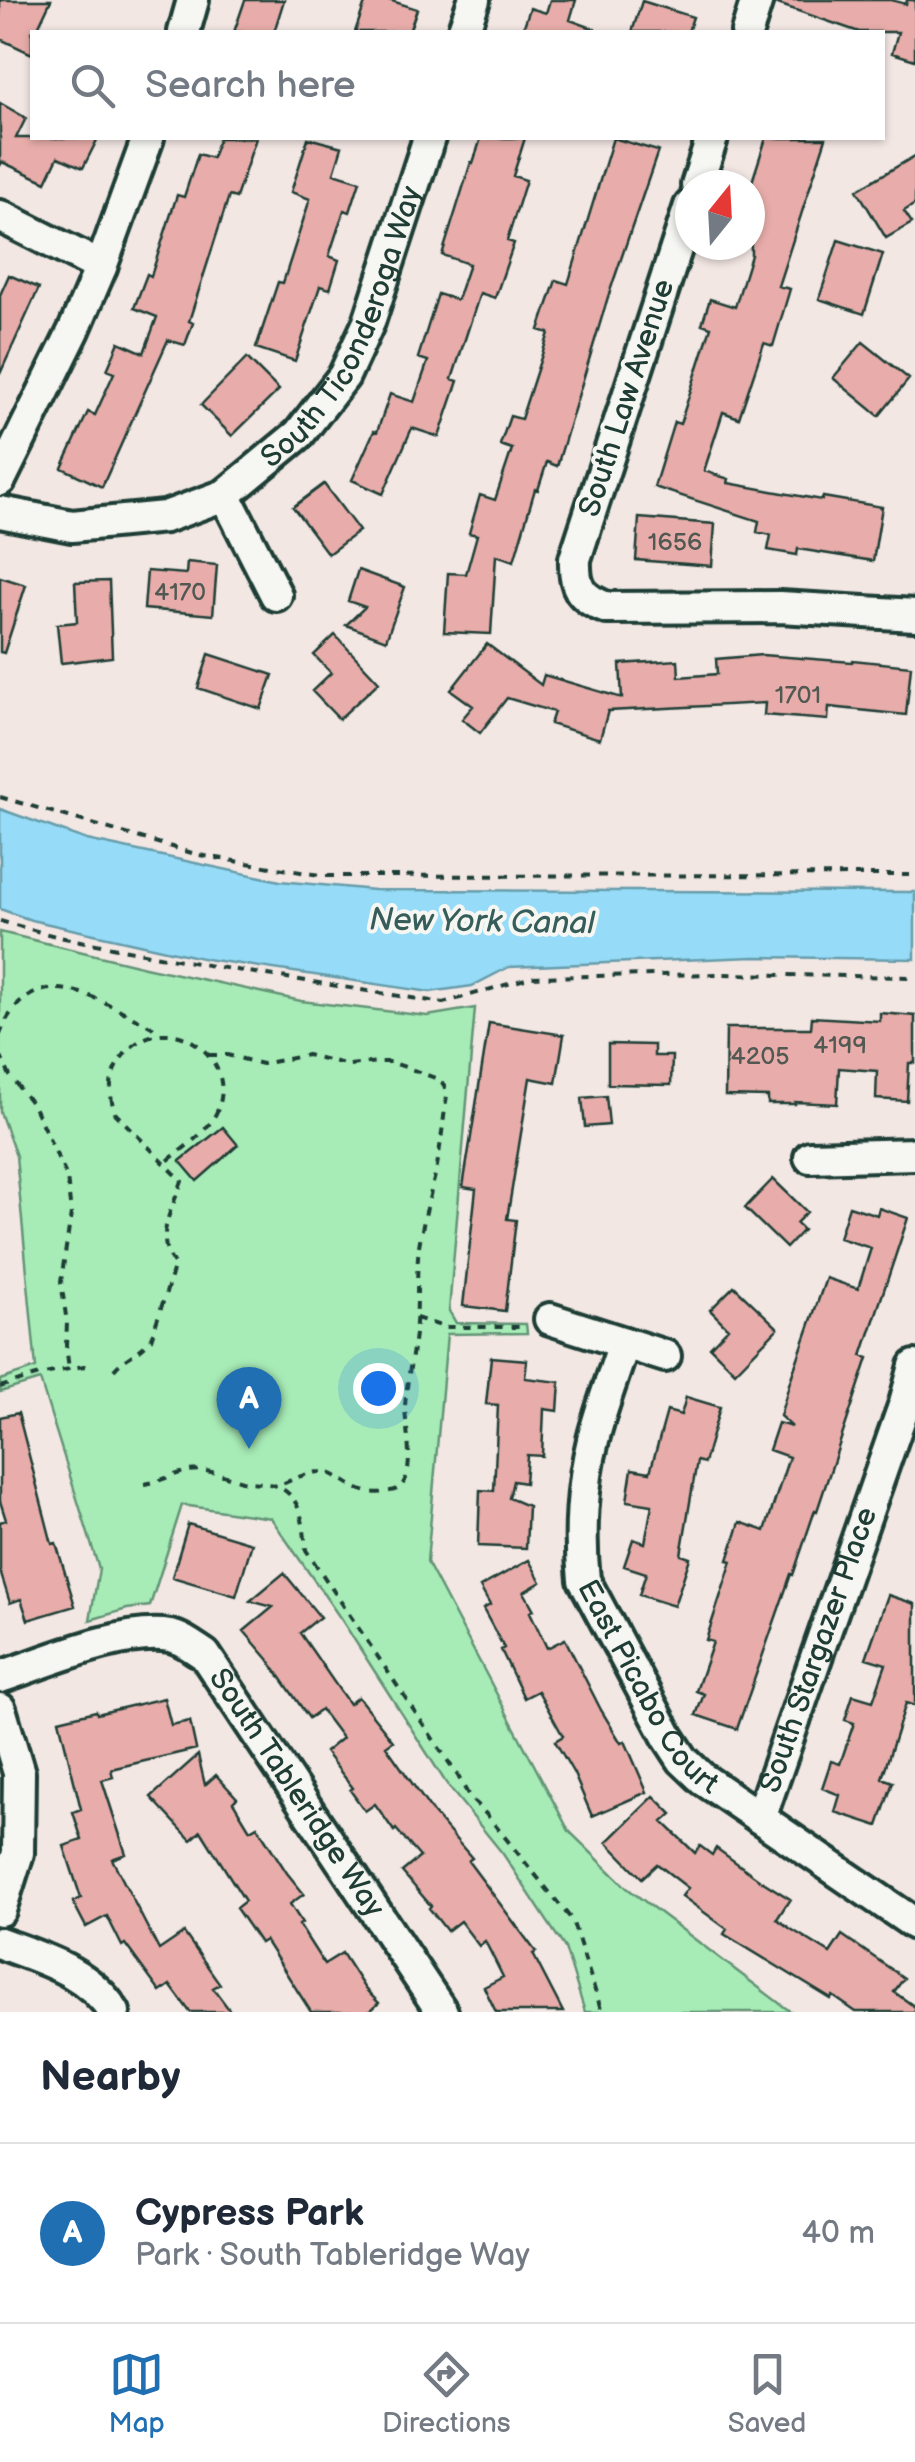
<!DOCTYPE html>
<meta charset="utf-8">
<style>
:root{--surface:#fff;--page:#f6f6f7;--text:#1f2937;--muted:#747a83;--line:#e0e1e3;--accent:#1f6fb2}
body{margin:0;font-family:"Balsamiq Sans",sans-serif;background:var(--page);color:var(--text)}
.compass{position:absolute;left:675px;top:170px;width:90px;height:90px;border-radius:50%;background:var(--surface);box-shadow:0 2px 8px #0004;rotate:18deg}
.you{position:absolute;left:378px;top:1388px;width:35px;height:35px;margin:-25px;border:8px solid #fff;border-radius:50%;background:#1a73e8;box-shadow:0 0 0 15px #1a73e833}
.badge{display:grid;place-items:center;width:65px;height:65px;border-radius:50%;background:var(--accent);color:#fff;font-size:32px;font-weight:700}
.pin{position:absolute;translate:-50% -82px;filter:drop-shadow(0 2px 5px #0008)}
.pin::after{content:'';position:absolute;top:52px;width:35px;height:30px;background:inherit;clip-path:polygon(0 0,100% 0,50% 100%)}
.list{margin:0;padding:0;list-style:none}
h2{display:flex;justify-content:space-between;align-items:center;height:130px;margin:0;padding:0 40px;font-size:42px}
h2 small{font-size:32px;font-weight:400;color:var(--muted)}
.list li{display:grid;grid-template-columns:65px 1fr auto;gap:30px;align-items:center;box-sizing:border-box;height:180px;padding:0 40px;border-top:2px solid var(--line)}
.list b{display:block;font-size:38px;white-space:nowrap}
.list p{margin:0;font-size:32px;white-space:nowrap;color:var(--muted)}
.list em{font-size:32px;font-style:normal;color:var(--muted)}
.icon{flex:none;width:55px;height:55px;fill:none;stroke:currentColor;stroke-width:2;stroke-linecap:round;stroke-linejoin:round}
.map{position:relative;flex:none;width:915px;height:2012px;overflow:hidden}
.search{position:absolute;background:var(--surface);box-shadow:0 2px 8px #0004;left:30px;right:30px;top:30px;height:110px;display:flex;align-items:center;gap:25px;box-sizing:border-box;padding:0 35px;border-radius:0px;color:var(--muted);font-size:38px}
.sheet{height:310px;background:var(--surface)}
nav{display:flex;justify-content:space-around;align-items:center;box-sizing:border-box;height:140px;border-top:2px solid var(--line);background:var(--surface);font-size:28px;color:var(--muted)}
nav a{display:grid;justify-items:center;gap:5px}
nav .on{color:var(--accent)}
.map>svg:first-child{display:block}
.green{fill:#a7ecb7;stroke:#639476;stroke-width:2.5}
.water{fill:#96dcf8;stroke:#669caa;stroke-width:2.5}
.building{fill:#e8adaa;stroke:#1f3d34;stroke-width:2.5}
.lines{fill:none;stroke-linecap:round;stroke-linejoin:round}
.minor-casing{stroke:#1f3d34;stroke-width:38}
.path{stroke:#1f3d34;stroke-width:4;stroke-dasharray:8 8;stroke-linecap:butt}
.minor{stroke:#f6f6f2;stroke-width:30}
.labels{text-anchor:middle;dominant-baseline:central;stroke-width:8;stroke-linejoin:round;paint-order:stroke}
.number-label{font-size:25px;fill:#515952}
.street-label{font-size:30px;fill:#1f3d34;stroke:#f6f6f2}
.water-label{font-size:32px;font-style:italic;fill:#375d5b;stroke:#f6f6f2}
</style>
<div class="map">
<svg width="915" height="2012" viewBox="0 0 915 2012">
<rect width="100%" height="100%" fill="#f3e7e4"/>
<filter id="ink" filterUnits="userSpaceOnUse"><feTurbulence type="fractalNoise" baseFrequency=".01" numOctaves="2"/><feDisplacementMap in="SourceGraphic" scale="20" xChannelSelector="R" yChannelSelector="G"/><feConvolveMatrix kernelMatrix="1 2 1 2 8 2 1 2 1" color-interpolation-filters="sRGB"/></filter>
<g filter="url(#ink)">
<path class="green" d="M0,932L145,967L301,1001L427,1016L475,1008L449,1311L456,1323L526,1324L527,1333L447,1334L427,1562L569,1831L627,1888L791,2012H585L565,1948L503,1854L448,1786L343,1622L271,1518L182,1505L150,1606L127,1609L90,1620L99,1569L40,1380L0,1392V1380L36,1368L16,1156L0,1112Z"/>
<path class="water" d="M0,809L87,840L280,881L374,890L915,892V959L754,957L509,967L472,986L430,992L206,959L31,920L0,909Z"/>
<path class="building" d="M0,0H51L36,32H32V54L0,39Z
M245,0H284L274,32H234Z
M366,0H389L417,9L409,32H355Z
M550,0H576L570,20L595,29L594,32H522L530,8L546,13Z
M775,0H891L906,4L907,0H915V60L892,53L898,32H859L775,3Z
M642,1L693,17L688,32H632Z
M0,103L26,118L16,138H98L83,168L58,157L46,182L2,162L0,166Z
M219,138H256L236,198L229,196L198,293L189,321L193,323L185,345L168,340L102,487L62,468L88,412L95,415L114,373L107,370L119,342L144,353L157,317L134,308L147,274L151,276L177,195L184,197L198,154L212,158Z
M308,138L342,147L334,173L360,181L350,212L344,210L329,256L339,260L330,289L320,286L295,361L256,348L278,282L283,283L310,199L291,192Z
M481,138H525L513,176L526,180L507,241L514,243L495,298L480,293L452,379L458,381L439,437L412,428L383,494L352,480L374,431L377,432L390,394L414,402L428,361L418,358L438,294L457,300L469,264L442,255L471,162L473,163Z
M613,138L658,151L608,297L557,466L547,462L538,490L535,489L514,561L496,555L491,634L444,632L448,573L466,574L477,535L469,533L480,495L495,500L512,449L500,445L510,416L521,419L549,333L539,330L556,280L568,284Z
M766,138H826L778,286L790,289L773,346L764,343L739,418L723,412L704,471L729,479L728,483L822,500L823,497L882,507L873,561L798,549L797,555L768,550L771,535L757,532L759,521L654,487L674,422L680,424L711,327L702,324L710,299L735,307L751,255L750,188Z
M915,156V204L904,211L912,223L886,238L857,190Z
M838,240L883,254L864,314L819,299Z
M9,275L39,288L0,374V295Z
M863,342L909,379L879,416L833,378Z
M247,358L279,390L232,436L201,405Z
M324,484L359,531L328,554L293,507Z
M639,518L715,524L712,566L636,560Z
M187,562L217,565L213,615L144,609L147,571L186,574Z
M358,570L405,587L386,640L346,625L365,607L348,601Z
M0,577L26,585L4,653L0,652Z
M109,581L112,657L61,663L57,624L77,622L75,582Z
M335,635L379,682L339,719L312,691L331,673L314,655Z
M487,644L541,685L544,675L622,698L620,664L678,660L679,677L717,674L716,659L762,655L852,662L853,660L911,666L906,715L829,707L828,720L764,715L765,703L608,711L600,739L550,724L554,712L507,698L480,733L462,719L473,706L451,690Z
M209,654L273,675L261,709L198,688Z
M880,1013L915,1016V1063H909L907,1101L876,1099L877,1071L839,1068L837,1104L795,1102V1104H768V1097L725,1096L726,1028H811L812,1017L880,1021Z
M489,1023L564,1035L556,1083L530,1078L507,1219L516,1220L505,1311L463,1306L476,1189L463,1187Z
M608,1044L654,1045V1056H672L671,1085L608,1084Z
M606,1096L609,1125L585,1127L582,1098Z
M223,1127L238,1145L197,1181L180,1161Z
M773,1179L807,1212L796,1223L803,1230L786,1248L745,1208Z
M849,1206L877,1215L879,1208L908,1218L862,1356L868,1358L817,1511L815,1510L793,1575L791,1574L737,1729L696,1715L704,1694L696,1691L713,1642L706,1640L732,1561L728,1560L740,1522L765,1531L789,1457L769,1450L778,1423L792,1427L780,1416L790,1381L826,1278L858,1289L871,1248L839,1238Z
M734,1286L778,1328L735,1372L710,1347L728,1328L710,1310Z
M491,1357L527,1360L525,1378L560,1382L558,1411L544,1409L542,1456L527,1455L525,1483L513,1481L509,1498L528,1506L526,1548L478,1546L480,1490L494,1491L498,1405L486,1404Z
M686,1397L720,1407L704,1463L697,1461L681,1555L690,1558L674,1606L639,1595L646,1573L624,1566L633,1539L645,1543L652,1505L627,1501L632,1469L650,1472L667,1411L681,1415Z
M18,1413L52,1544L56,1543L75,1606L28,1620L21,1599L10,1603L0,1571V1522L6,1520L0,1501V1417Z
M188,1524L252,1543L236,1596L172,1577Z
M529,1560L541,1582L524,1592L534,1610L530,1612L547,1648L565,1639L601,1710L621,1743L625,1741L647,1792L592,1816L574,1774L555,1741L563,1736L538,1691L524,1698L501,1650L504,1648L483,1609L490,1605L480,1587Z
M284,1573L320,1617L300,1633L349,1704L358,1697L393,1741L386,1746L433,1813L472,1858L468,1861L536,1952L533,1954L563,2012H496L484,1987L503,1977L485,1941L479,1946L460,1921L447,1931L429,1908L431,1906L402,1872L420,1857L396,1829L394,1831L375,1804L365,1811L350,1790L353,1788L325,1752L342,1738L321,1710L309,1718L268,1659L244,1631L273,1607L250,1601Z
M888,1595L915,1604V1706L906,1703L882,1778L893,1782L878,1826L835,1812L840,1795L822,1788L831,1761L840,1764L854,1723L845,1720L853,1695L873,1701L886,1664L866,1658Z
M164,1698L171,1725L190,1721L196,1749L111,1769L113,1777L102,1780L126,1854L112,1859L159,1950L184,1933L220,1984L213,1988L231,2012H190L170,1985L160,1992L125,1944L122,1946L107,1916L86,1927L73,1902L81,1898L64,1846L82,1840L73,1812L81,1809L59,1720L96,1711L97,1714Z
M198,1755L205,1785L216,1775L237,1798L233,1802L250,1830L257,1826L287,1873L304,1894L290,1904L302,1923L299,1925L324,1964L342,1953L365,1989L379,2003L369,2012H311L265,1940L260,1943L236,1908L245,1901L201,1831L191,1840L151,1797Z
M654,1796L672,1814L663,1822L695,1853L700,1846L712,1855L716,1848L760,1880L790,1899L777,1919L791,1929L830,1953L842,1935L904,1978L894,1992L915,2007V2012H856L833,1996L831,1999L724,1934L727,1929L682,1896L688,1888L657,1864L642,1878L607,1842Z"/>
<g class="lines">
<defs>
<g id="minor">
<path d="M184,32L193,0"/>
<path d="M463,32L474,0"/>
<path d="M747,32L757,0"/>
<path d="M697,185L712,138"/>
<path d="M690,206L575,559C574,587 580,598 607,608L780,607L915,615"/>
<path d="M0,216L101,267"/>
<path d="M0,480L74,330L101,267L148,138"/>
<path d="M225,495L276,595"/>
<path id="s1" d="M0,512L72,526L165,517L225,495L299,434L344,376L369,322L429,138"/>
<path d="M810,1157L915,1154"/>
<path d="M550,1319L665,1356"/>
<path id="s2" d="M624,1343C614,1375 601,1407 593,1440C582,1484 579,1535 584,1580L668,1737L683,1760L703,1779L915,1924"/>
<path id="s3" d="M0,1677C46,1662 124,1628 170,1636C182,1638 194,1648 205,1655L442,2012"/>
<path d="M0,1709L19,1773L18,1853L0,1910"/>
<path id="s4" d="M760,1818L905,1403L915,1366"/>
<path d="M0,1943C43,1959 88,1971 114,2012"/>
</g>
</defs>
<use href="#minor" class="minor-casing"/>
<path class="path" d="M0,797L199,855L325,876L915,875
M0,921L59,937L212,966L443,1003L532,977L723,974L915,977
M0,1035C3,1025 8,1016 15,1008C52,964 112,1007 152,1027L157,1035
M0,1055L10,1076L34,1107L67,1177L71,1214L61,1281L67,1323L66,1345L69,1369
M209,1055H227L262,1064L307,1055L349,1065L378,1062H391L438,1079L444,1085L447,1095C443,1121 441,1146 436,1171C430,1196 423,1221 419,1246C416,1272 418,1297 416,1323C414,1351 407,1378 405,1406C405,1426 417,1474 399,1488C395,1491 389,1491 384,1492C352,1497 341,1471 320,1472C306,1472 290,1481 277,1486
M416,1318L444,1327H525
M114,1370C123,1358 139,1354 151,1339L175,1265C153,1238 172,1210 182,1181L115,1113C108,1092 109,1072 124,1055C171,997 257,1071 206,1128C195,1141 178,1152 165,1163
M0,1387L39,1375L84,1366L89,1367
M144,1484C160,1482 173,1474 189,1471C208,1468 224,1476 242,1481C252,1483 263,1482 273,1485C302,1493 304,1526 306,1550L458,1776L470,1798L486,1814L572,1920L602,2012"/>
<use href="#minor" class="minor"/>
</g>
</g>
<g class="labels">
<g class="number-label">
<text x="675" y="542">1656</text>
<text x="180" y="592">4170</text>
<text x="798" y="695">1701</text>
<text x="840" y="1045">4199</text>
<text x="760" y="1056">4205</text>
</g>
<g class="street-label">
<text stroke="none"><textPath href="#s1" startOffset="442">South Ticonderoga Way</textPath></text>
<text transform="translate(627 398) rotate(-72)">South Law Avenue</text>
<text stroke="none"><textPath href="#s4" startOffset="178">South Stargazer Place</textPath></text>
<text stroke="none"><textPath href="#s2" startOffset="368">East Picabo Court</textPath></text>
<text stroke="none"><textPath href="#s3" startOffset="382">South Tableridge Way</textPath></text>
</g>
<g class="water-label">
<text transform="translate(482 922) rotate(1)">New York Canal</text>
</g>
</g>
</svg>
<svg class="compass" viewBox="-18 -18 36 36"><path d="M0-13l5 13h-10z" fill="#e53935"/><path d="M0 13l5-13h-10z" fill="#747a83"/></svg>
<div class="you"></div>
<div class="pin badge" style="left:249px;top:1449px">A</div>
<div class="search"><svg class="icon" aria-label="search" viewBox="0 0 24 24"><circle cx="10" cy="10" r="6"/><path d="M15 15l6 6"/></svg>Search here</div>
</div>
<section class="sheet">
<h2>Nearby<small></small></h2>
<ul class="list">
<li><span class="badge">A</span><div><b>Cypress Park</b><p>Park · South Tableridge Way</p></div><em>40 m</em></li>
</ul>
</section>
<nav>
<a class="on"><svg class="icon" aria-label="map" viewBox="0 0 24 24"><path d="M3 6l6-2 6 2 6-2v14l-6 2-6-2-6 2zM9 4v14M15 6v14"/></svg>Map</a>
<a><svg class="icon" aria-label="directions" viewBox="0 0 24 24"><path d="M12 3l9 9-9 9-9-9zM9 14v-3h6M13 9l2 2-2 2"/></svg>Directions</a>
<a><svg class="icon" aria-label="saved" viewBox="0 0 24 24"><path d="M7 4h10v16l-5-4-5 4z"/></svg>Saved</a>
</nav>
